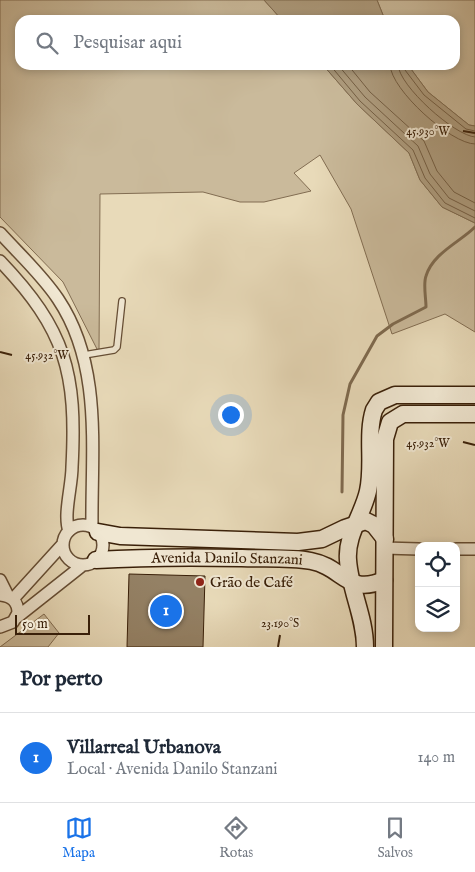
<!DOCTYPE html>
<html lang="pt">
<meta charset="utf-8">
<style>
:root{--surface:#fff;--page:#f2f2f3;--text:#1f2937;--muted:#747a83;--line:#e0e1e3;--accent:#1a73e8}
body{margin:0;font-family:"IM FELL English",serif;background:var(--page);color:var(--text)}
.controls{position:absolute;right:15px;bottom:15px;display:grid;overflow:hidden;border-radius:10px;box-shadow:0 2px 8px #0003}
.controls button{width:45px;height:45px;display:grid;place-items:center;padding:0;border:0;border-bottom:1px solid var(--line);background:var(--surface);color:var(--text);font:25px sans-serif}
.scale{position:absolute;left:15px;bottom:12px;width:75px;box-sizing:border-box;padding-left:5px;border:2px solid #3a2009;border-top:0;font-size:14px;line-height:18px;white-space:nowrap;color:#3a2009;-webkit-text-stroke:4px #f0e7d2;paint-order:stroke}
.you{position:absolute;left:230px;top:414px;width:18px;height:18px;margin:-12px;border:4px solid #fff;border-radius:50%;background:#1a73e8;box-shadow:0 0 0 8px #1a73e833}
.badge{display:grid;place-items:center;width:32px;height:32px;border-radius:50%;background:var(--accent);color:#fff;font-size:16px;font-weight:700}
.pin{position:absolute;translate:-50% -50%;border:2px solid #fff;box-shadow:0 1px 5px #0006}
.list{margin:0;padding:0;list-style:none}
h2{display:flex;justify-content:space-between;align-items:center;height:65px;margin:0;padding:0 20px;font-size:21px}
h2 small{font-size:16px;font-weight:400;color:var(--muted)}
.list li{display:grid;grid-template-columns:32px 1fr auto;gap:15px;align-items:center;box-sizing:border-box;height:90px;padding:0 20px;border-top:1px solid var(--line)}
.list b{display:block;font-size:19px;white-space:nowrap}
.list p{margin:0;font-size:16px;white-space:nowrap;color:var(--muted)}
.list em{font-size:16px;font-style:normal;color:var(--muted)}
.icon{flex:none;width:28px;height:28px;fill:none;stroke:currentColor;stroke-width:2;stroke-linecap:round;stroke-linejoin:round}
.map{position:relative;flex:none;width:475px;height:647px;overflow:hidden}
.search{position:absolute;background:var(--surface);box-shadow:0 2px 8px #0003;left:15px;right:15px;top:15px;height:55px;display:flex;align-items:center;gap:12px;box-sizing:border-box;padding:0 18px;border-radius:15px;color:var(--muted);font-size:19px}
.sheet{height:155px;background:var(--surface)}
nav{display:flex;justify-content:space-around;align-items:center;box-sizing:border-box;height:70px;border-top:1px solid var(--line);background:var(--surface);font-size:14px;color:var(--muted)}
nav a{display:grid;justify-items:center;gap:2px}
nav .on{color:var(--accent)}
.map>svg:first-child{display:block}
.green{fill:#caba9b;stroke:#826d52}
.water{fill:#ad9b7d;stroke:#7f6a4f}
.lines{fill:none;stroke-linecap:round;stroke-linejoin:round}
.shore{stroke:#745e43;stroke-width:1}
.stream{stroke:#7f6a4f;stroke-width:3}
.building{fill:#948165;stroke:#3a2009}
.lane-casing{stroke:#664e35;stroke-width:8}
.street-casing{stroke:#664e35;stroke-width:14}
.secondary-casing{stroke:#3a2009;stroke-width:19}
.lane{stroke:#f0e7d2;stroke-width:5.5}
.street{stroke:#f0e7d2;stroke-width:11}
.secondary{stroke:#f0e7d2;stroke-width:16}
.ticks{fill:none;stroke:#3a2009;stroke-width:2}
.poi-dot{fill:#8f2418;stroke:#f0e7d2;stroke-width:2}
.labels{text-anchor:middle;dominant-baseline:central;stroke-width:4;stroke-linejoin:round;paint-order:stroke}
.street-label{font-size:15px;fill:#3a2009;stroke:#f0e7d2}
.poi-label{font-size:15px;fill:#3a2009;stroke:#f0e7d2;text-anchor:start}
.ticks-label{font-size:12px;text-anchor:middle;fill:#3a2009;stroke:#f0e7d2;stroke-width:4;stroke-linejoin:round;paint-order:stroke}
</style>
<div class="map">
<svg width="475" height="647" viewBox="0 0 475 647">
<rect width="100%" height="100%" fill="#e8dab9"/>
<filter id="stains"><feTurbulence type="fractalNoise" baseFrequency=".004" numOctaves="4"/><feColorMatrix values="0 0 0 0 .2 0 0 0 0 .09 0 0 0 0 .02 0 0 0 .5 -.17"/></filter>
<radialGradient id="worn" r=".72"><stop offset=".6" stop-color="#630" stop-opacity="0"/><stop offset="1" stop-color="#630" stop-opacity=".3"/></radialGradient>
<path class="green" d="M0,0H264L282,20H20V65H323L357,104L409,153L420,180L442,207L475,223V332L445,314L392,334L351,209L320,155L294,173L311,191L264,202H240L203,192L100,194L99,353L63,282L0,217Z
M377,0H475V126L469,125L428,92L408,65H455V20H385Z
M44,614L59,633L48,647H0Z"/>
<path class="water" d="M264,0H377L385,20H282Z
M323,65H408L428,92L469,125L475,126V223L442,207L420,180L409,153L357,104Z"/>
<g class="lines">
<path class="shore" d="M330,65L360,101L413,150L425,178L445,203L475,218
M338,65L365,97L418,146L430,174L449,198L475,211
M348,65L370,92L424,141L437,171L454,192L475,203
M390,65C391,90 451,144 475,144
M398,65C399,86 455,136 475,137
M404,65L405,70L424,95L466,129L475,131"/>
<path class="stream" d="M342,492L343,415L350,384L377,336L393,324L426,307C426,298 423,284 426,276C433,253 460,242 475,227"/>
</g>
<path class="building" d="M129,574L205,576L203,647H127Z"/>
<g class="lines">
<defs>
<path id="lane" d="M84,355L114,350L117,347L122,301"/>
<path id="street" d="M0,233C20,255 42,275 58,299C103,366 91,451 92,527
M0,261C66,330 77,373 72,467C72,486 63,515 69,531
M63 545a20 20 0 1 1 40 0a20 20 0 1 1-40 0Z
M384,548L419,549
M456,549H475
M0,580L8,596
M0,595C11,596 18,601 18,613L13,622L0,627
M13,599L63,544
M16,618L83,565"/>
<g id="secondary">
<path d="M98,532L120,536L298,542L322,539L345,528L366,521L374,525L385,539"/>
<path id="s1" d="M96,560C145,557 193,557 242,558C264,559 289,557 311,561C343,567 347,596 384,580"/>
<path d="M365,647C365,617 350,590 348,560C346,535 363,514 368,491C374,464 366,435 374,410L379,402L395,395H475"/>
<path d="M384,647L385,439L390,422L403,414H475"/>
</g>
</defs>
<use href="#lane" class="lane-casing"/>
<use href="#street" class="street-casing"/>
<use href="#secondary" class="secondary-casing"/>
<use href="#lane" class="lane"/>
<use href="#street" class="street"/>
<use href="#secondary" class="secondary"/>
</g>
<path class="ticks" d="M463,131L475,133M0,352L12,355M463,442L475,445M278,647L280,635"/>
<circle class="poi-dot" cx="200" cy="582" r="5"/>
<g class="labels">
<g class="street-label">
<text stroke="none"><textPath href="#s1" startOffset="131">Avenida Danilo Stanzani</textPath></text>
</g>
<g class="poi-label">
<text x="210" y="582">Grão de Café</text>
</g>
</g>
<g class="ticks-label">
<text x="428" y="135">45.930°W</text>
<text x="47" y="359">45.932°W</text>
<text x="428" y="447">45.932°W</text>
<text x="280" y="627">23.190°S</text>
</g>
<rect width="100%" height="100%" filter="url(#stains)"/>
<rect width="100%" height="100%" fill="url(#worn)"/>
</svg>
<div class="controls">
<button><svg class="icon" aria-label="locate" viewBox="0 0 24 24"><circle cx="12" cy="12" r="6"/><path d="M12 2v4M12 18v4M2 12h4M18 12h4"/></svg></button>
<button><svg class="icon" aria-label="layers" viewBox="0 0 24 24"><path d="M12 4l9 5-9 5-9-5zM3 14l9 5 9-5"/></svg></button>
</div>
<div class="scale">50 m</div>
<div class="you"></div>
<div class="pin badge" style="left:166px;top:611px">1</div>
<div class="search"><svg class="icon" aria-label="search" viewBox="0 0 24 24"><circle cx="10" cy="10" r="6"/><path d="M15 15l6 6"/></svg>Pesquisar aqui</div>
</div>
<section class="sheet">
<h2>Por perto<small></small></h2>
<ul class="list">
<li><span class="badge">1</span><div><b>Villarreal Urbanova</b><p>Local · Avenida Danilo Stanzani</p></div><em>140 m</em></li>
</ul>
</section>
<nav>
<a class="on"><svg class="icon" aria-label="map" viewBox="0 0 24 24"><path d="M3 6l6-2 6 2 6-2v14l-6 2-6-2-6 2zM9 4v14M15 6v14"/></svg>Mapa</a>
<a><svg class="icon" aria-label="directions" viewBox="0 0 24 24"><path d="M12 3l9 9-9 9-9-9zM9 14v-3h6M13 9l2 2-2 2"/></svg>Rotas</a>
<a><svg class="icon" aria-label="saved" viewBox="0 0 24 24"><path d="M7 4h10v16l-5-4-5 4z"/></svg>Salvos</a>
</nav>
